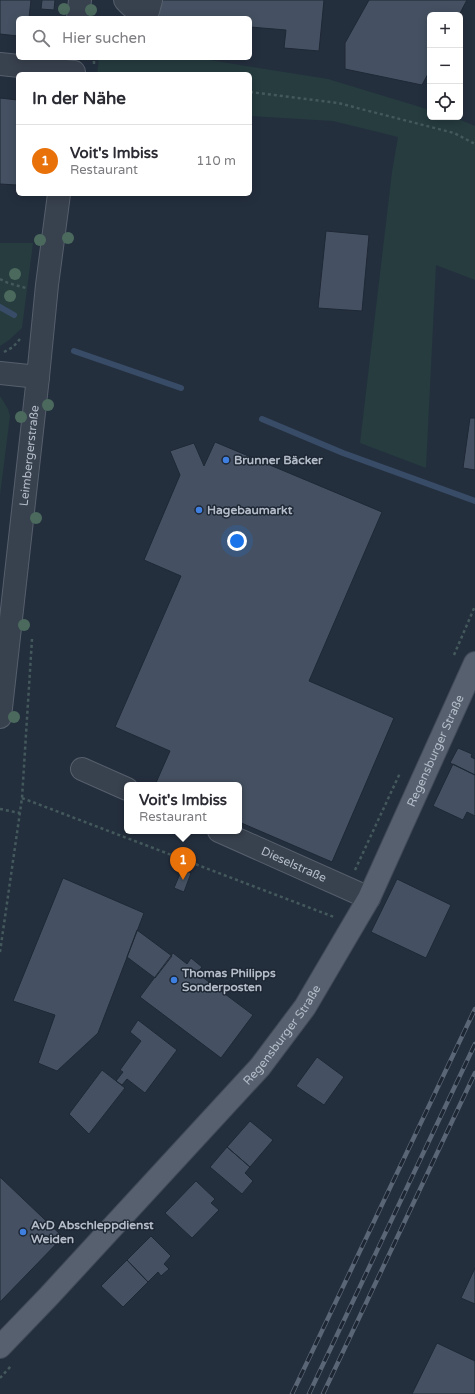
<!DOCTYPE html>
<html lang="de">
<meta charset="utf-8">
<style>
:root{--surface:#fff;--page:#f2f2f3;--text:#2b2b33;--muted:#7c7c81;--line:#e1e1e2;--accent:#56698c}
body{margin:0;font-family:"Varela Round",sans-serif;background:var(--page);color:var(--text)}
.controls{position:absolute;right:12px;top:12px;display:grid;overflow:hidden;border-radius:6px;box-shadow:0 2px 10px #0003}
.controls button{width:36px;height:36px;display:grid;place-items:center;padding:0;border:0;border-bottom:1px solid var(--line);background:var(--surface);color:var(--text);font:20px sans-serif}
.you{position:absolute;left:237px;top:541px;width:14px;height:14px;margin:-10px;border:3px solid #fff;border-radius:50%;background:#1a73e8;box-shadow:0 0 0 6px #1a73e833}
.badge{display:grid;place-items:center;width:26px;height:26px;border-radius:50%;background:var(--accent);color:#fff;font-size:13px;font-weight:700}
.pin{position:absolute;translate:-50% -33px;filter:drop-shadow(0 1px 2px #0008)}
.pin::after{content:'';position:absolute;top:21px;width:14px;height:12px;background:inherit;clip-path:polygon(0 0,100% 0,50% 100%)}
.popup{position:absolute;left:124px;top:782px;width:118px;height:52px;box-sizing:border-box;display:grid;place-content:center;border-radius:6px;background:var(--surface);filter:drop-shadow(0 1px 3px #0005);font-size:13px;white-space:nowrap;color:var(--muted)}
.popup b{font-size:15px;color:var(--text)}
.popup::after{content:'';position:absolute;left:50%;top:100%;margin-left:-8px;border:8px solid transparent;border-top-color:var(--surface)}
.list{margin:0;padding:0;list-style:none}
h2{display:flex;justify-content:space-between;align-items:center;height:52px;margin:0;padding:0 16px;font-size:17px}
h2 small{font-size:13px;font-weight:400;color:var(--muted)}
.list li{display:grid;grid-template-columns:26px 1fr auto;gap:12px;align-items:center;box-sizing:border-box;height:72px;padding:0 16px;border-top:1px solid var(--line)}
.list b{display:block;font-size:15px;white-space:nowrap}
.list p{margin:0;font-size:13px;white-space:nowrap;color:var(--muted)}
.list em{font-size:13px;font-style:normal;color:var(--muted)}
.icon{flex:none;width:22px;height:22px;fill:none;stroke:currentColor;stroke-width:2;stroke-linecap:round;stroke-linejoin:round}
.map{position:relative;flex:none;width:475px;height:1394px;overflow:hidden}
.search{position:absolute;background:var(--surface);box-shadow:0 2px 10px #0003;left:16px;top:16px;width:236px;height:44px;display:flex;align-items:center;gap:10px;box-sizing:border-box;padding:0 14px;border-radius:6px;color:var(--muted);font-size:15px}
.panel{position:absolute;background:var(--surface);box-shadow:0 2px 10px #0003;left:16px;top:72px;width:236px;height:124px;border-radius:6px}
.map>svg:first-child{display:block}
.green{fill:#263c3f}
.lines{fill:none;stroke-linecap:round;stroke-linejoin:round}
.stream{stroke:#394c67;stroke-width:6}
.building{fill:#455162;stroke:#1f2835}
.minor-casing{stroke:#565f6c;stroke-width:24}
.major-casing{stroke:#414a57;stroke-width:24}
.path{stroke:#44595c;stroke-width:2.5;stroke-dasharray:3 3;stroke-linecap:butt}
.minor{stroke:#38414e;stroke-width:22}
.major{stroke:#56606e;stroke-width:22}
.rail-casing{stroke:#5a6575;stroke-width:4.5}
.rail{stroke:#1d2633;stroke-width:3;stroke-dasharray:9;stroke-linecap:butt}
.tree{fill:#4b6a5d}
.shop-dot{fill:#3f7fe0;stroke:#1d2633;stroke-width:1.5}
.labels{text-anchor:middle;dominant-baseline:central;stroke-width:3;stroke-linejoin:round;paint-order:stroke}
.street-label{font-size:12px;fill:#b4bcc9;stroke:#1d2633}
.poi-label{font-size:12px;font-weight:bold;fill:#b4bcc9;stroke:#1d2633;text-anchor:start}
</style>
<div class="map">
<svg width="475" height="1394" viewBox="0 0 475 1394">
<rect width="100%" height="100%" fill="#242f3e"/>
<path class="green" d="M99,58H197L328,79L430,110V117H454L475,126V280L436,265L426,468L360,443L392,172L398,137L333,121L250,116V74H97Z
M0,243H33L22,328L9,340L0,346Z
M0,396L8,409L10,416L0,495Z"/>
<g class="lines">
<path class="stream" d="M0,307L14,315
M74,351L181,388
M262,419L343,453L475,501"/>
</g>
<path class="building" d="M0,0H31L29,18H18V36L0,34Z
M42,0H55L54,10L41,9Z
M156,0H324L319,51L284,48L286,30L250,27V18L155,17Z
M369,0H467L459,15H430V70L422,85L345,69V43Z
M0,98L18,100V171L17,185L0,184Z
M326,231L369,235L362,311L318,308Z
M470,418H475V470L463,468Z
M215,442L382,512L309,681L394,718L332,862L239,822V785H155L170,751L115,727L181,576L144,560L180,475L170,451L194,443L204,466Z
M458,748L472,754L471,757L475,759V775L450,763Z
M453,764L475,775V816L467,812L463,820L433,806Z
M182,869L191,873L184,892L174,888Z
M63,878L144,913L98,1033L57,1071L38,1063L55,1015L13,1001Z
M397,879L451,905L426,958L371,932Z
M137,930L172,956L155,978L127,957Z
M173,953L187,964L191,958L202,967L197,973L253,1015L221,1058L140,997Z
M138,1020L177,1050L145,1093L127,1079L122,1085L116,1081L123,1072L120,1070L141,1041L130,1032Z
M317,1057L344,1077L324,1105L296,1086Z
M102,1070L125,1088L89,1134L69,1114Z
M250,1121L273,1140L250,1167L227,1147Z
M227,1147L250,1167L245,1173L253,1181L242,1194L210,1167Z
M0,1177L63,1237L0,1302Z
M196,1181L215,1199L211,1203L219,1210L192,1238L165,1213Z
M151,1236L171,1256L164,1264L169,1269L161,1276L158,1272L148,1282L127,1260Z
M127,1260L148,1282L123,1307L101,1286Z
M475,1268V1304L461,1298Z
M437,1343L475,1361V1394H412Z"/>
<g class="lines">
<defs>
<g id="minor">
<path d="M125,0C133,9 136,11 148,11L151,0"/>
<path d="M78,18L80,0"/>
<path d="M0,64L74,72"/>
<path d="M0,373L38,377"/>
<path id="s1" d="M0,717L38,377L47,285L59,194"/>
<path d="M82,769L127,789"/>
<path id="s2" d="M219,831L369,898"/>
</g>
<g id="major">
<path id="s3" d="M0,1347L49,1296L260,1067L305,1007L369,898L475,663"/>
</g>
</defs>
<use href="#minor" class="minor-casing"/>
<use href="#major" class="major-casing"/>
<path class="path" d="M94,64V58
M250,92L338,103L454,133L475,144
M0,279L8,283L26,288
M4,352L13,347L20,339
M454,655L475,606
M22,798L334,917
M0,809L20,813
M355,870L400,773
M0,952L22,798L32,639
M0,1378L11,1366"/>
<use href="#minor" class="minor"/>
<use href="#major" class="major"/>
<defs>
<path id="rail" d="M292,1394L475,1009
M309,1394L475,1044
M323,1394L475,1073"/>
</defs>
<use href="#rail" class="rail-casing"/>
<use href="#rail" class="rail"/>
</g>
<g class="tree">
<circle cx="64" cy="9" r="6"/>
<circle cx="91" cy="10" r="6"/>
<circle cx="68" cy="238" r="6"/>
<circle cx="40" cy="240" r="6"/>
<circle cx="15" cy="274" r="6"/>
<circle cx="10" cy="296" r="6"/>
<circle cx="48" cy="405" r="6"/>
<circle cx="21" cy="417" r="6"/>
<circle cx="36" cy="518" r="6"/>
<circle cx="24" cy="625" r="6"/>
<circle cx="14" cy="717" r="6"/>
</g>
<g class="shop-dot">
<circle cx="226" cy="460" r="4"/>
<circle cx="199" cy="510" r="4"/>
<circle cx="174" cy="980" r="4"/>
<circle cx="23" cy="1232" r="4"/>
</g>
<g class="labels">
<g class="street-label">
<text stroke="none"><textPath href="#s1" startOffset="263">Leimbergerstraße</textPath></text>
<text stroke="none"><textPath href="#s3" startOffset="745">Regensburger Straße</textPath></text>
<text stroke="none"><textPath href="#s2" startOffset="82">Dieselstraße</textPath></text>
<text stroke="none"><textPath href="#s3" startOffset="421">Regensburger Straße</textPath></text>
</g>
<g class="poi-label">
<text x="234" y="460">Brunner Bäcker</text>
<text x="207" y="510">Hagebaumarkt</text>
<text x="182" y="973">Thomas Philipps<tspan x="182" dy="14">Sonderposten</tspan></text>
<text x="31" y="1225">AvD Abschleppdienst<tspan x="31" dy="14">Weiden</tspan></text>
</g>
</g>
</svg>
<div class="controls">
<button>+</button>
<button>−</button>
<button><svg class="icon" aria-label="locate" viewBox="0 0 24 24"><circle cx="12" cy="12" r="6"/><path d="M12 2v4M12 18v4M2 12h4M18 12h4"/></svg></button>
</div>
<div class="you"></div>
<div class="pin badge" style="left:183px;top:880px;background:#e8710a">1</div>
<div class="popup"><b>Voit's Imbiss</b>Restaurant</div>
<div class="search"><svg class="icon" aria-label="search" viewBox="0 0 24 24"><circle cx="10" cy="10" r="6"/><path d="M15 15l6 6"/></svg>Hier suchen</div>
<section class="panel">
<h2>In der Nähe<small></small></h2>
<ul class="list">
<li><span class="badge" style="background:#e8710a">1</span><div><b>Voit's Imbiss</b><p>Restaurant</p></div><em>110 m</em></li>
</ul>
</section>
</div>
